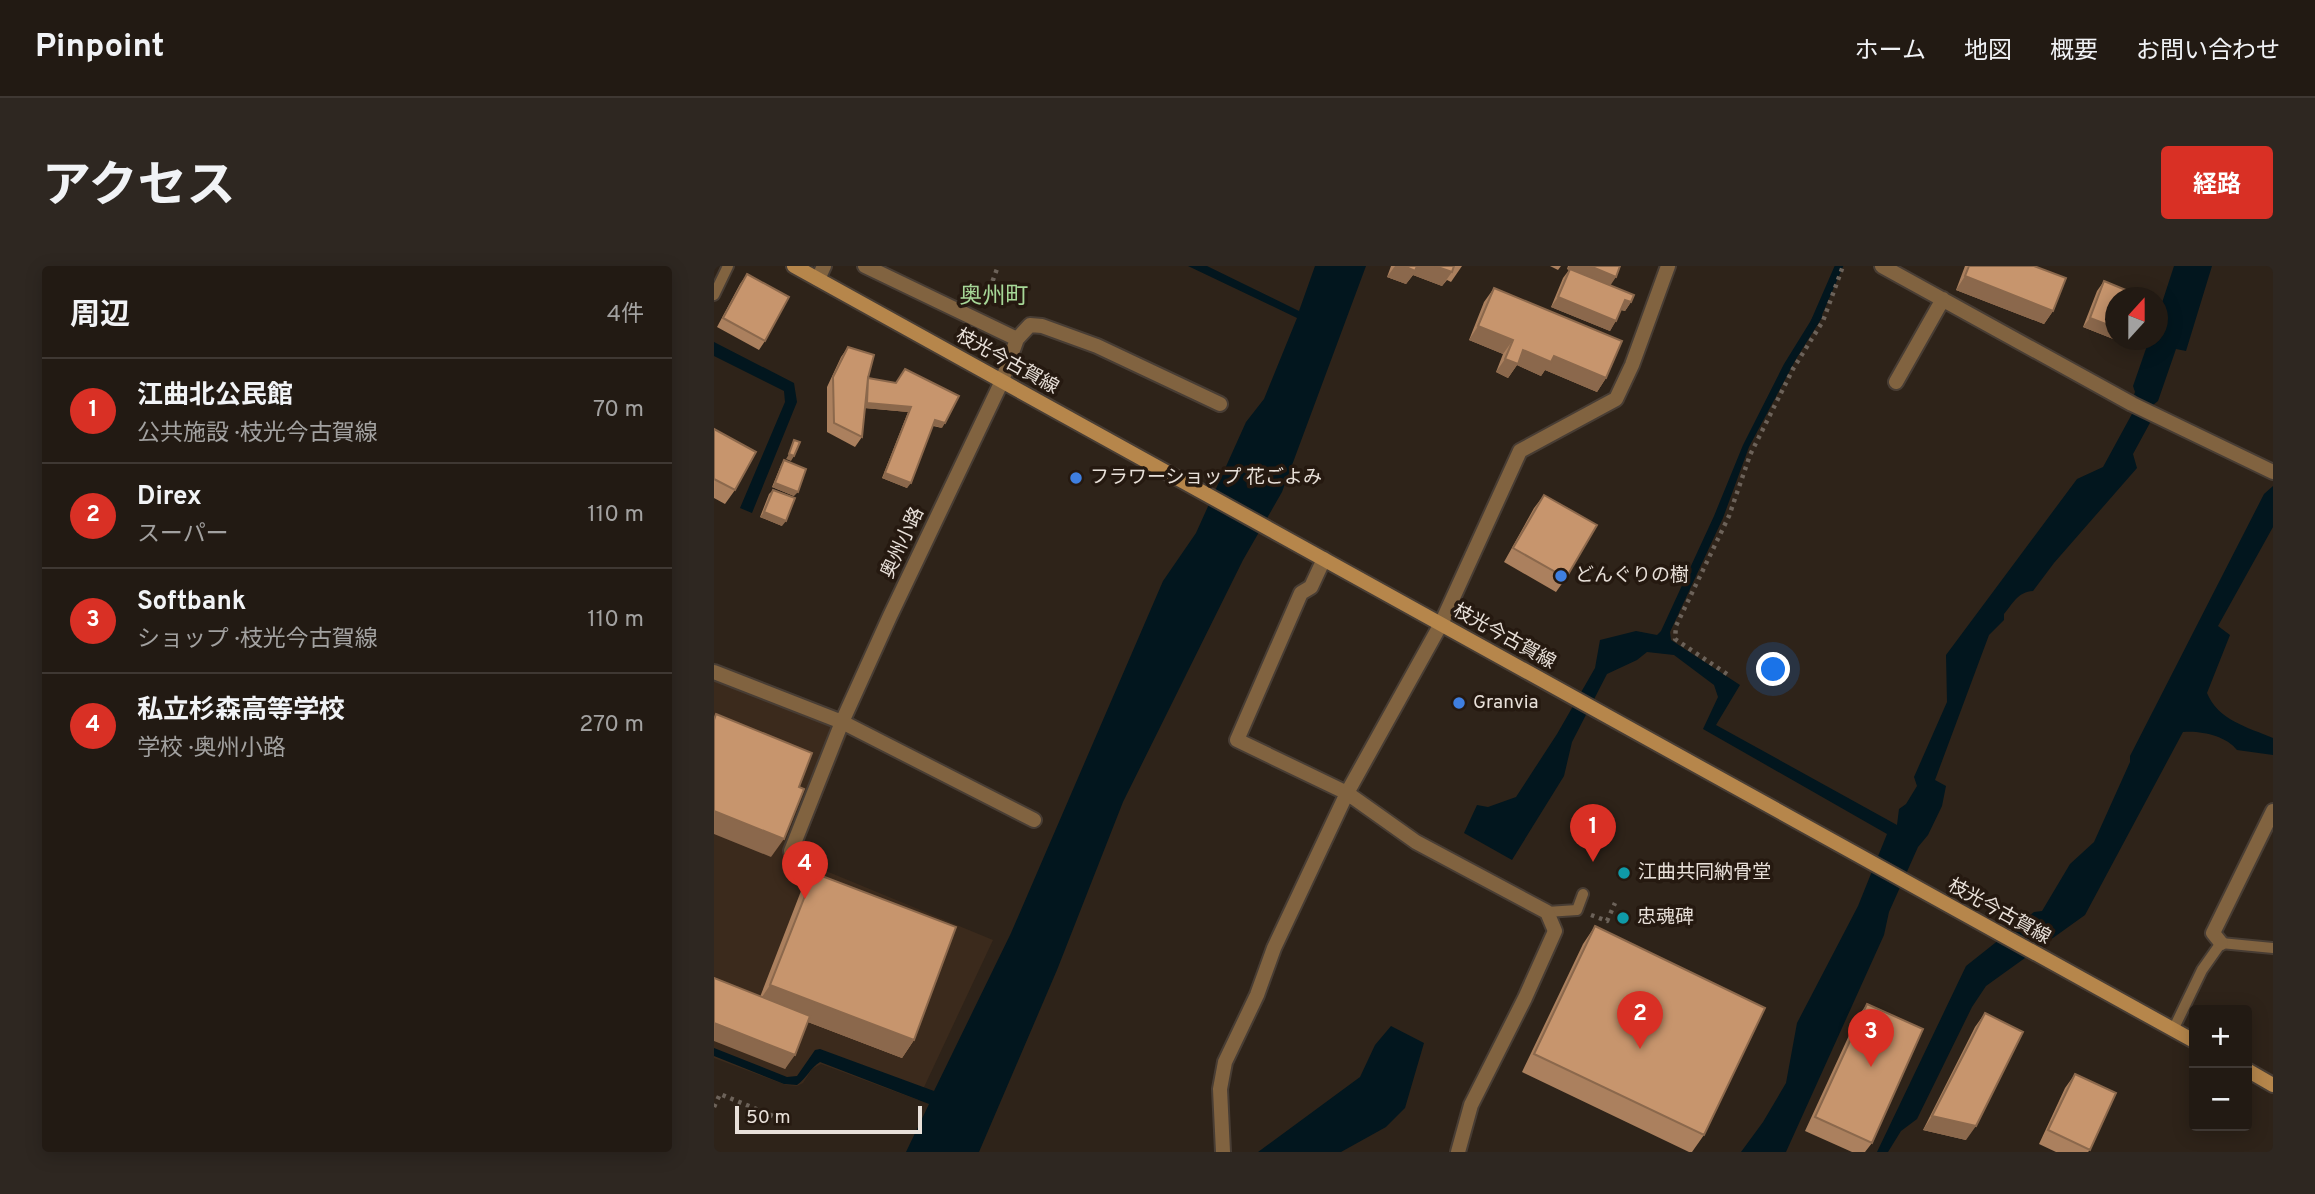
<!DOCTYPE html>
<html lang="ja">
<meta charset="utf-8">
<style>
:root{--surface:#221a13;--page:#2e2721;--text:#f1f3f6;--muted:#a2a1a0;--line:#3f3833;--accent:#d93025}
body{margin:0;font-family:Overpass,"Noto Sans JP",sans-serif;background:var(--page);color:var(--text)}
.controls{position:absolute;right:21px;bottom:21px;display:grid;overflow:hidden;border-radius:7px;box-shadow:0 4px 18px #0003}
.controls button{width:63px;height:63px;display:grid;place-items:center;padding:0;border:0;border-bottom:2px solid var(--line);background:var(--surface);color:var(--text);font:35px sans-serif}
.compass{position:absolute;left:1391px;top:21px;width:63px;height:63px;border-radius:50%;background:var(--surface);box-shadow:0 4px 18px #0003;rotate:21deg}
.scale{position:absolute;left:21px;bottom:18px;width:187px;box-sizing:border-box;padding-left:7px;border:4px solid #e8e0d9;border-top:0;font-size:19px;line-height:24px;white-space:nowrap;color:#e8e0d9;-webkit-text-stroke:5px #251910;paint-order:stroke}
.you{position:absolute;left:1060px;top:404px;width:24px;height:24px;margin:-18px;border:5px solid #fff;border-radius:50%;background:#1a73e8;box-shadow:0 0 0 10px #1a73e833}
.badge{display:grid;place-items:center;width:46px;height:46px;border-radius:50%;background:var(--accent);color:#fff;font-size:23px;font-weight:700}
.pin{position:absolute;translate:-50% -58px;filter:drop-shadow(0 2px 4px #0008)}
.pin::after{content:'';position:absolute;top:37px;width:24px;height:21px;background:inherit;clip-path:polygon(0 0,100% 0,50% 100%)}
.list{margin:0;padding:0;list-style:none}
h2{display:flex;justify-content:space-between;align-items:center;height:91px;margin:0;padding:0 28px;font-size:30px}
h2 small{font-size:23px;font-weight:400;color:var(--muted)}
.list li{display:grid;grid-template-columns:46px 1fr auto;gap:21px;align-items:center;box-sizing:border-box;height:105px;padding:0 28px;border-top:2px solid var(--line)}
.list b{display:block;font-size:26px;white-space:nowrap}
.list p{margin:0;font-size:23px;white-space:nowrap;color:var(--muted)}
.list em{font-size:23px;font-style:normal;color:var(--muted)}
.map{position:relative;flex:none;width:1559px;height:886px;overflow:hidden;border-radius:7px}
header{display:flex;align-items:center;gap:42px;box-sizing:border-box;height:98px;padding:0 35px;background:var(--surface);border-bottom:2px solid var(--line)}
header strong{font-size:33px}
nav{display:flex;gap:38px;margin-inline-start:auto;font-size:24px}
.intro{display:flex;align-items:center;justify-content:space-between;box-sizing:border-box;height:168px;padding:0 42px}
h1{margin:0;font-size:49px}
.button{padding:18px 32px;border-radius:7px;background:var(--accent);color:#fff;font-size:24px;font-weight:700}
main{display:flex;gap:42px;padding:0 42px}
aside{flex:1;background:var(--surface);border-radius:7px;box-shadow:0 4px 18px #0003}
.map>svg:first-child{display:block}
.built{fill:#3b2a1c}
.water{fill:#02161e}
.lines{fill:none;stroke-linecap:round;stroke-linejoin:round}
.stream{stroke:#02161e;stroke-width:8}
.lane-casing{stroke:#483d34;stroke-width:14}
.street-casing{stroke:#483d34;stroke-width:18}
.secondary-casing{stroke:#483d34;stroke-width:18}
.path{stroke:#6c6259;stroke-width:4.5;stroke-dasharray:3.5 5;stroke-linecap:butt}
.lane{stroke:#816340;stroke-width:10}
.street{stroke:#816340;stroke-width:14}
.secondary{stroke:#b6864b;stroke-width:14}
.wall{fill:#ab805e}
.shaded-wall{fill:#8b684c}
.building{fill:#c7956d;stroke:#8b684c;stroke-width:2}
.shop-dot{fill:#3f7fe0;stroke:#251910;stroke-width:2.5}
.culture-dot{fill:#0f9aa8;stroke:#251910;stroke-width:2.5}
.labels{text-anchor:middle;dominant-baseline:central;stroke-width:7;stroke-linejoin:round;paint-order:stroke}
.street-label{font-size:19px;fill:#e8e0d9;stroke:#251910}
.poi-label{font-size:19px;fill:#e8e0d9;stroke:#251910;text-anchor:start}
.quarter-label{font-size:23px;fill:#a6d797;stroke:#251910}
</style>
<header>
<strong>Pinpoint</strong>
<nav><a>ホーム</a><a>地図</a><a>概要</a><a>お問い合わせ</a></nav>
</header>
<div class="intro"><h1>アクセス</h1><a class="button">経路</a></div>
<main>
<aside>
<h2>周辺<small>4件</small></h2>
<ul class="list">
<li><span class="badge">1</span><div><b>江曲北公民館</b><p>公共施設 · 枝光今古賀線</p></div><em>70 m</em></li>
<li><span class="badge">2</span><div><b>Direx</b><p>スーパー</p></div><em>110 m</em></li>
<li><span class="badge">3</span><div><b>Softbank</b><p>ショップ · 枝光今古賀線</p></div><em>110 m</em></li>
<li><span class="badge">4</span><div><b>私立杉森高等学校</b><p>学校 · 奥州小路</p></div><em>270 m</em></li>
</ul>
</aside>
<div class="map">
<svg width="1559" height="886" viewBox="0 0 1559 886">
<rect width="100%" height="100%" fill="#2e2319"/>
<path class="built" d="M0,413L134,467L83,593L279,674L204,834L107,798L98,803L89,817L83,820L72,819L0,792Z"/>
<path class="water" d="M474,0H493L585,45L601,0H652L568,226L529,294L409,536L343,704L265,886H192L215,838L106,796C96,802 93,812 83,819L70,818L0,790V782L73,811L83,810L101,784L106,783L220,825L297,667L449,315L482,267L532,156L550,133L583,52Z
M1460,0H1498L1472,85L1462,83L1444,135L1439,139L1437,155L1419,188L1423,202L1340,297L1319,325C1304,326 1299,337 1290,348V354L1275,369L1221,514L1232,520L1228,540L1214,569L1204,581L1175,646L1170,669L1072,886H1027L1049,856L1072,817L1083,757L1144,640L1173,568L989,463L1004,431L1000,419L960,389L933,386L923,394L893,408L858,476L850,510L798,594L750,567L763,539L774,541L802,531L843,468L881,402L886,374L922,365L943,369L947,365L1000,250L1029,179L1070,98L1104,43L1109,50L1082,93L1035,181L1009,252L956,366L957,374L1026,419L1002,459L1183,559L1185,543L1192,538L1203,520L1200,511L1233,436L1232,389L1363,213L1389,201L1419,146L1424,131L1420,129L1421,126L1419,120L1435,74H1444V49Z
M0,76L80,117L83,136L38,247L26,242L71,136L70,125L0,90Z
M1559,220V261L1504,360L1516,369L1493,427C1504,454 1533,461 1559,472V489L1523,484C1513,470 1486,464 1469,466L1371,649L1272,720L1258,741L1203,853L1187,865L1174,886H1163L1252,700L1320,646L1328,645L1356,598L1380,576L1416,496V490L1550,228Z
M677,760L710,777L691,842L672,861L627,886H544L646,811L661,779Z"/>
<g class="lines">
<path class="stream" d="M1101,55L1125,0"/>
<defs>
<path id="lane" d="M0,29L14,0
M833,646L863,644L869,628
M1459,764L1488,704L1507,677L1559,682"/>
<path id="street" d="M151,0L303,73
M1168,0L1418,138L1559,206
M104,13L110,0
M1182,116L1229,33
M610,293L597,321L587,327L523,474L633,527L702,576L833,646L841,665L811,732L757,839L744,886
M0,406L128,456L320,554
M77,585L128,456L176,350L288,115L303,73L316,59L328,60L383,80L506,138
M1507,677L1499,667L1559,545
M509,886L506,823L511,796L543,729L560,682L633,527L727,358L806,185L902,133L918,99L954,0"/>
<path id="secondary" d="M80,0L1480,775
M1533,804L1559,819"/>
</defs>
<use href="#lane" class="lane-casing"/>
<use href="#street" class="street-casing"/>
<use href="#secondary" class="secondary-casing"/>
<path class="path" d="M270,39L284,0
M1013,408L961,373L962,360L1015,250L1036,189L1079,103L1109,55L1129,0
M877,649L893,655L901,637
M0,841L6,828L59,850"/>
<use href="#lane" class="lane"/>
<use href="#street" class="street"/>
<use href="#secondary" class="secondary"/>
</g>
<path class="wall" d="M677,0H748L737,16L733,14L728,20L699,9L692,18L673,11Z
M836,0H847L844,4Z
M854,0H906L896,19L917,36L911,45L907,44L896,65L837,41L849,12L855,4L853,3Z
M1251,0H1320L1339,45L1330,58L1242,24Z
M33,8L51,75L45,84L3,61L26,18Z
M1390,15L1402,74H1421L1417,80L1369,61L1383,25Z
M780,22L892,112L883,126L831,104L827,110L803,99L794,112L782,106L789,88L755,74L770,36Z
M134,81L154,112L228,162L219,160L193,222L168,212L194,146L151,142L148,171L141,181L113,166V121L127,91Z
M0,163L21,224L11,238L0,232Z
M70,194L80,230L58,221L67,199Z
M59,224L68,260L46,251L55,228Z
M830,229L852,312L842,326L790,296L820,242Z
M100,607L200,774L188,792L94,756L71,803L46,731L87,625Z
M881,660L990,869L978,886H975L808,806L869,678Z
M1153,738L1158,877L1151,886H1138L1091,865L1143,752Z
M1271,747L1252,874L1209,864L1261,761Z
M1361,808L1376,884L1374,886H1342L1325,878L1351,822Z"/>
<path class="shaded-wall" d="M681,0H721L738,6L728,20L699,9L692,18L673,11Z
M855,0H876L902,11L896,20L853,3Z
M1251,10L1339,45L1330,58L1242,24Z
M844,31L902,55L896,65L837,41Z
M911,34L917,36L911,45L904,43Z
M1376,52L1402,62V74H1421L1417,80L1369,61Z
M764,60L799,74L789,88L755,74Z
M809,84L840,90L892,112L883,126L831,104L827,110L803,99L794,112L782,106L791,93Z
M153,137L197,141L194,146L150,142Z
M221,154L231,157L228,162L218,159Z
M75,188L80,190L77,195L72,193Z
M171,207L197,217L193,222L168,212Z
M61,217L84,226L80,230L58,221Z
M50,246L72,255L68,260L46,251Z
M0,545L70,573L57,591L0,568Z
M56,719L200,774L188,792L44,737Z
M0,757L81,789L71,803L0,775Z
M1218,850L1262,860L1252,874L1209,864Z"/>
<path class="building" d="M690,0H703L701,5Z
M721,0H740L738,6Z
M876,0H906L902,11Z
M1255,0H1320L1352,12L1339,45L1251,10Z
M856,3L920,29L917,36L911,34L902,55L844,31Z
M33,8L75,31L51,75L9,52Z
M1390,15L1431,32H1402V62L1376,52Z
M780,22L908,75L892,112L840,90L837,96L809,84L804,98L791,93L799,74L764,60Z
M134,81L160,89L154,112L148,171L120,157L119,111Z
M191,103L245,130L231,157L221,154L197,217L171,207L197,141L153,137L154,112L182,117Z
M0,163L42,186L21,224L0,213Z
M80,174L86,176L80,190L75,188Z
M70,194L92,203L84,226L61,217Z
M59,224L81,232L72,255L50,246Z
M830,229L883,259L852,312L799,282Z
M2,448L98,487L85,521L90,523L70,573L0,545V454Z
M100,607L242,661L200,774L56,719Z
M881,660L1051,742L990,869L820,788Z
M0,712L96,750L81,789L0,757Z
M1153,738L1209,763L1158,877L1101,851Z
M1271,747L1309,766L1262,860L1218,850Z
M1361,808L1402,827L1376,884L1334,864Z"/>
<g class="shop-dot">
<circle cx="362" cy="212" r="7"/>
<circle cx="847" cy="310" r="7"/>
<circle cx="745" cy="437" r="7"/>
</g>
<g class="culture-dot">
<circle cx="910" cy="607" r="7"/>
<circle cx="909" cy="652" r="7"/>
</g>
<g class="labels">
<g class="street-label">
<text transform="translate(293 96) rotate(29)">枝光今古賀線</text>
<text transform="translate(189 277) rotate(-65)">奥州小路</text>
<text transform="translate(790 371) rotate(29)">枝光今古賀線</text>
<text transform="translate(1285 646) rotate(29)">枝光今古賀線</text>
</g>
<g class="poi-label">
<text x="376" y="212">フラワーショップ 花ごよみ</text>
<text x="861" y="310">どんぐりの樹</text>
<text x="759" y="437">Granvia</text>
<text x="924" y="607">江曲共同納骨堂</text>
<text x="923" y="652">忠魂碑</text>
</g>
<g class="quarter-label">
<text x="280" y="31">奥州町</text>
</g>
</g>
</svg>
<div class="controls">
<button>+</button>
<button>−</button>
</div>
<svg class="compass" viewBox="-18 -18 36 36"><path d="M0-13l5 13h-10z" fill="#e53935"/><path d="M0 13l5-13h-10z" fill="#a2a1a0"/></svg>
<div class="scale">50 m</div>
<div class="you"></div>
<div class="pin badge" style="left:879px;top:596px">1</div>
<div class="pin badge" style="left:926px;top:783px">2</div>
<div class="pin badge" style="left:1157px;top:801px">3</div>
<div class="pin badge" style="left:91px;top:633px">4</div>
</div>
</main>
